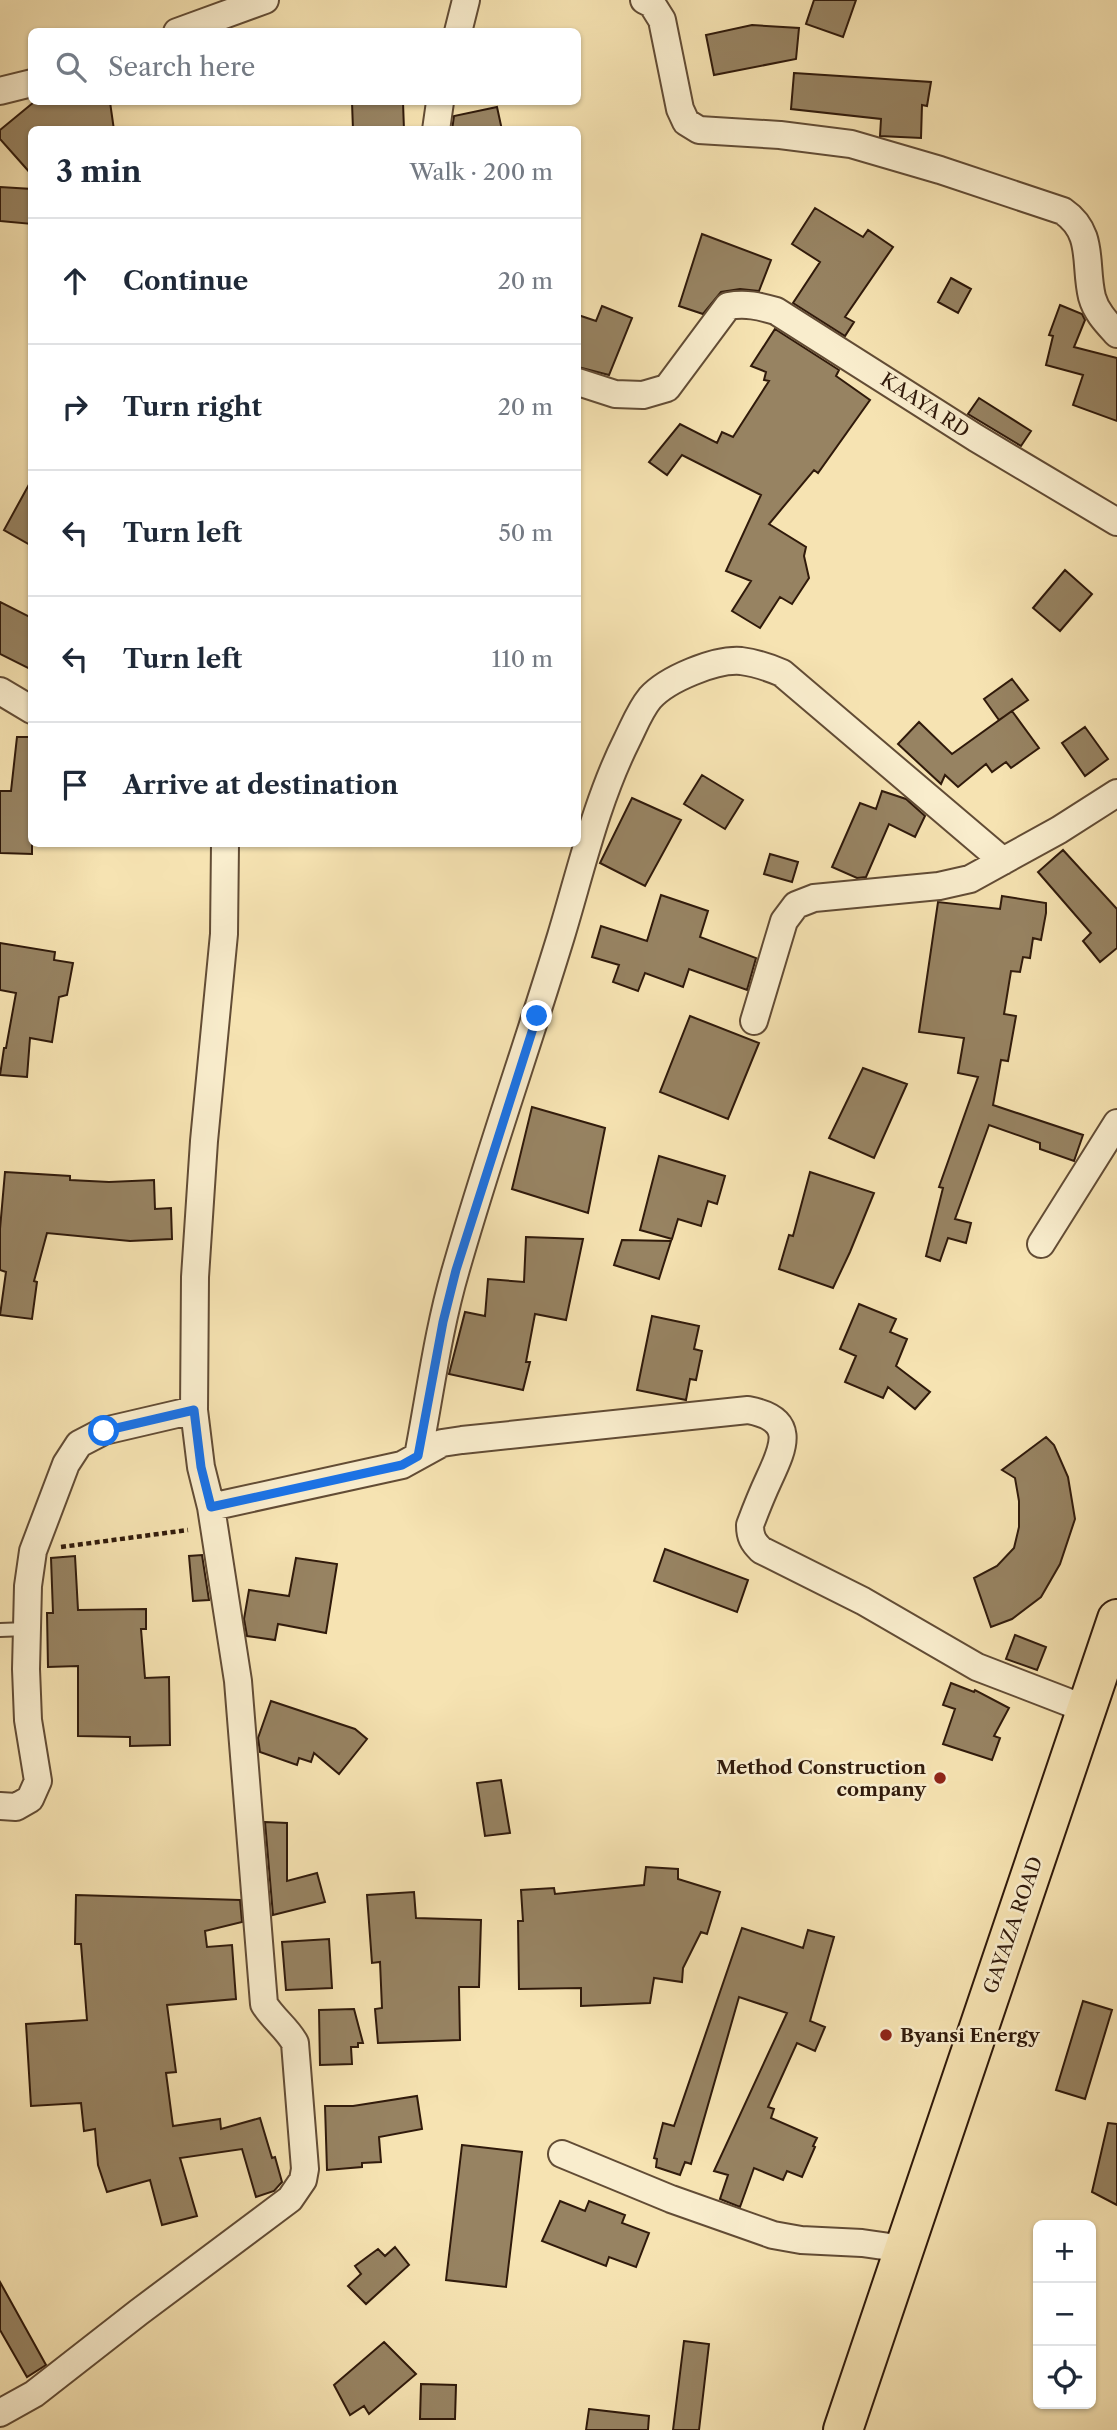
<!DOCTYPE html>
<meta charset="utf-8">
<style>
:root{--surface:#fff;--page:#f6f6f7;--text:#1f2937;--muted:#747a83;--line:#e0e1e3}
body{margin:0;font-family:"Libre Caslon Text",serif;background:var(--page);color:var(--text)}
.controls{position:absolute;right:21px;bottom:21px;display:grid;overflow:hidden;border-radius:10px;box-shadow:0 2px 5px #0004}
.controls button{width:63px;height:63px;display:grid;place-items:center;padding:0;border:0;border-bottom:2px solid var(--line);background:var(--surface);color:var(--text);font:35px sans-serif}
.stop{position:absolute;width:21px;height:21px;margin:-16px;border:5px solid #1a73e8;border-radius:50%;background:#fff}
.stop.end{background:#1a73e8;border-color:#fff;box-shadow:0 2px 7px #0008}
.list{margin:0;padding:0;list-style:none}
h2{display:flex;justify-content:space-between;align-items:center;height:91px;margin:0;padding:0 28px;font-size:30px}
h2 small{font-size:23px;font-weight:400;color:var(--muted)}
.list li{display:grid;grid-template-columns:46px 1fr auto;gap:21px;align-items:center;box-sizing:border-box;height:126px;padding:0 28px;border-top:2px solid var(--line)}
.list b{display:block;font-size:26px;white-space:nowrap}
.list em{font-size:23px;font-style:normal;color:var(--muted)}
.icon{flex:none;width:38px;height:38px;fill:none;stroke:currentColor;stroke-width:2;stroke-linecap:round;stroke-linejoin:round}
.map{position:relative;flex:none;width:1117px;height:2430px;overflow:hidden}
.search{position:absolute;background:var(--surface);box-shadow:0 2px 5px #0004;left:28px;top:28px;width:553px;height:77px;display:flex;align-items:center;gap:18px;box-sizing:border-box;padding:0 24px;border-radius:10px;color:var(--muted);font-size:26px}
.panel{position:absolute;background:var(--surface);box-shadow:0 2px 5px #0004;left:28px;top:126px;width:553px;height:721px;border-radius:10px}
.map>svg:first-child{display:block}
.building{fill:#978362;stroke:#301a0b;stroke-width:2}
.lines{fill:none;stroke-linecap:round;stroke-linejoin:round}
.service-casing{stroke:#624c35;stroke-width:16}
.minor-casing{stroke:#624c35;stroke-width:30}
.primary-casing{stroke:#301a0b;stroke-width:42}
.path{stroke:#301a0b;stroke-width:4.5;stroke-dasharray:5 3.5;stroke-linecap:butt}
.service{stroke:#f9edcd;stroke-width:12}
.minor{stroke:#f9edcd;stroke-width:26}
.primary{stroke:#f6e3b2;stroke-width:38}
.route{stroke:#1a73e8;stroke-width:9}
.poi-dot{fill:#8f2418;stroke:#f9edcd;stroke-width:2.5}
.labels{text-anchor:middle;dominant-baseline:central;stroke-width:5;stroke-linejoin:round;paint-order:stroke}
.street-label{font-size:19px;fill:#301a0b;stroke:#f9edcd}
.poi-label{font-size:19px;font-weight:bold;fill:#301a0b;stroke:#f9edcd;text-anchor:end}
</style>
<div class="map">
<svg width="1117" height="2430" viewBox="0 0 1117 2430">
<rect width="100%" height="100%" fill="#f6e3b2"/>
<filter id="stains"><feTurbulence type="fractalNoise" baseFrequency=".00286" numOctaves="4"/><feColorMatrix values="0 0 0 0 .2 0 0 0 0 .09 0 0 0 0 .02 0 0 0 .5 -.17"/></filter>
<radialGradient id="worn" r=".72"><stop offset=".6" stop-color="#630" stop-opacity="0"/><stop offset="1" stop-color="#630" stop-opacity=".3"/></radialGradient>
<path class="building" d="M814,0H856L843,37L806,24Z
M752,25L799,28L796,59L714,75L706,35Z
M794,73L931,82L927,106L922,105L921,138L880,136L881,119L791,109Z
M34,102H110L114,130H32V175L0,139V130Z
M352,102H403L404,130H353Z
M497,107L502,130H452L454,116Z
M0,187L32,189V224L0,221Z
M815,208L863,237L868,230L893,247L845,317L854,322L845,336L793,303L820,262L792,244Z
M702,234L771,260L759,291L740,289L721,292L703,314L679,306Z
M951,278L971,289L958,313L938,302Z
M1060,305L1082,314L1085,320L1074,347L1117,358V421L1073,405L1083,375L1046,365L1053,336L1049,335Z
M602,306L632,318L609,375L578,367V315L596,321Z
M775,329L839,370L836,376L870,400L818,473L814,470L769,524L806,547L804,556L809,578L792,604L780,597L760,628L732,611L751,581L726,571L761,495L682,455L667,475L649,462L680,424L717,443L722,432L733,437L769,381L764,380L766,372L751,366Z
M979,398L1031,431L1021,446L968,414Z
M32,479V546L4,530Z
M1065,570L1092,594L1060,631L1033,608Z
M0,602L32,618V670L0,654Z
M1012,679L1028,700L999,720L984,699Z
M1012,711L1039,748L1011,768L1006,762L992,772L986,764L958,787L945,775L941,784L898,744L919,722L952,754Z
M1085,727L1108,759L1085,776L1062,743Z
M17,737H32V854L0,853V791H11Z
M702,775L743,800L725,829L684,804Z
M882,791L906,799L925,816L915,837L889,824L866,877L857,878L832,867L860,803L876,809Z
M632,798L681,820L645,886L600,863Z
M1063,850L1117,909V948L1100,962L1083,941L1091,933L1038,872Z
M770,854L798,862L792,882L764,874Z
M661,895L708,911L700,937L756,958L747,990L689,969L683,987L645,973L638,991L613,982L619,965L592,957L601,926L647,941Z
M1002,896L1046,903V913L1041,940L1033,938L1030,958L1023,957L1020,972L1011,971L1004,1014L1016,1016L1008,1061L1001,1060L993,1105L1083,1135L1074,1161L1040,1149V1143L989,1125L955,1219L971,1223L966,1243L948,1238L940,1261L926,1256L943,1188L939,1187L978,1077L958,1073L964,1038L919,1032L938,902L1000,909Z
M0,943L55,952L54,960L73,963L67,995L59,997L52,1042L30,1038L27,1077L0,1075L4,1048H6L16,993L0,990Z
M690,1016L759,1043L728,1119L660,1092Z
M863,1068L907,1084L874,1158L829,1138Z
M532,1107L605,1128L588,1213L512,1189Z
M659,1156L725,1176L717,1204L708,1201L701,1226L678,1219L672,1239L640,1230Z
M5,1172L70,1176V1180L109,1182L154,1180L155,1209L171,1208L172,1239L130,1241L47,1233L34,1281L37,1282L32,1319L0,1315L6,1272L0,1270V1229Z
M810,1172L874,1193L850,1252L833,1288L779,1269L789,1235L793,1236Z
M526,1237L583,1239L566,1320L535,1314L526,1362H530L523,1390L449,1374L465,1312L485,1316L488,1279L524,1282Z
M622,1240L671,1241L659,1279L614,1265Z
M859,1304L896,1319L890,1332L907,1339L896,1366L930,1392L915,1409L888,1387L883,1398L845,1382L856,1356L840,1349Z
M652,1316L699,1326L694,1349L702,1351L696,1380L690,1379L686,1400L637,1390Z
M1046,1437L1054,1445L1068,1477L1075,1519L1060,1564L1041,1597L1012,1619L991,1627L974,1578L997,1566L1014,1548L1019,1527V1501L1015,1478L1002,1470Z
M665,1549L748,1580L737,1612L654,1581Z
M202,1555L209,1600L193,1601L189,1556Z
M75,1556L78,1610L146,1609V1629H141L145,1678L169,1677L170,1745L130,1746V1737L78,1736V1666L48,1667L47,1613H53L51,1558Z
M296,1558L337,1564L326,1633L278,1624L275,1640L247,1636L244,1619L249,1590L289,1596Z
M1015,1635L1046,1647L1037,1670L1006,1659Z
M951,1683L974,1692L975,1690L1009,1708L994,1736L1000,1738L992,1760L943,1744L955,1709L943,1705Z
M271,1701L355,1729L367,1739L339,1774L314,1753L311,1762L299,1758L297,1765L260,1752L258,1738Z
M501,1780L510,1833L485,1836L477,1783Z
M265,1822L287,1823V1881L317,1873L325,1902L273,1915Z
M646,1867L678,1869V1879L720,1892L707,1934L701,1932L683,1968L682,1982L654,1978L650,2003L581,2006V1988L519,1989L518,1921H523L521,1890L554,1888L555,1894L644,1885Z
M414,1892L416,1918L481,1920L479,1987H459L460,2040L378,2043L375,2009L382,2008L380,1962L372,1963L367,1895Z
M76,1895L240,1900L242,1922L205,1931L207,1947L232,1945L236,1999L167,2005L176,2072L166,2073L173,2126L220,2119L221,2129L260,2118L272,2158L275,2157L282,2182L274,2191L256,2197L242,2149L180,2158L197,2216L162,2225L150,2180L107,2192L98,2165L95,2129L84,2131L81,2103L31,2106L26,2024L87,2020L81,1944H75Z
M742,1928L803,1948L808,1930L834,1937L810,2021L825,2027L815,2051L797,2043L768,2107L774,2109L771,2118L817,2138L813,2146L815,2147L802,2177L787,2171L783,2180L754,2168L740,2207L720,2199L728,2175L714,2171L787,2013L739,1997L691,2164L685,2162L680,2175L656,2167L657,2159L654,2158L663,2123L674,2126Z
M329,1939L332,1988L286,1990L282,1942Z
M1083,2001L1112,2010L1085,2099L1056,2090Z
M354,2009L363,2043H358V2047H351L352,2064L320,2065L319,2010Z
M417,2096L422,2129L379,2137L381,2162L362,2163V2167L327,2170L325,2106H353Z
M1108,2123L1117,2124V2205L1092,2192Z
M462,2145L522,2152L506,2287L446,2280Z
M560,2201L585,2211L589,2201L625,2215L622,2223L649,2233L636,2267L609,2257L606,2266L542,2241Z
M395,2247L409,2265L366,2304L348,2286L361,2274L355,2266L378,2249L385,2256Z
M0,2282L46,2365L27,2377L0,2330Z
M684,2341L709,2344L699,2430H673Z
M384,2342L416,2374L369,2414L364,2406L350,2415L334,2385Z
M421,2384L456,2385L455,2419H420Z
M589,2409L649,2416L648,2430H586Z"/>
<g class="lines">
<defs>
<path id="service" d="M0,1630L27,1629"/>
<path id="minor" d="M644,0L652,4L662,20L680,109L686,122L699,130L780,135L851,144L940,170L1063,211C1095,233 1084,264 1092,297C1096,312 1107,323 1117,334
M177,32L265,0
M458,32L466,0
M0,91L32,83
M436,130L440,102
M578,382L615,394L643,395L667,388L728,306C746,303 759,306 776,311L976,438L1117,522
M0,691L32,710
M754,1021L784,921L796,905L814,898L939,886L970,879L1059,830L1117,793
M1041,1244L1117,1123
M418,1456C430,1394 438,1330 456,1269C488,1157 527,1047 561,936C581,870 596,802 627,740C634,726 640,710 650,698C667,679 715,659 741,661C756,663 768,667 782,673L1003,861
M211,1507L402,1465L442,1443L462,1440L748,1410C796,1419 785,1445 769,1479C762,1494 756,1509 750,1525C750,1537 753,1542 761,1550L863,1601L977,1667L1086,1709
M0,1806L16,1807L30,1799L38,1781L28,1720L26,1669L28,1586L33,1551L66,1464L79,1444L104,1431L194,1410
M562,2154L671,2199L773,2235L801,2240L862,2243L904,2249
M0,2413L34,2394L139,2312L290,2199L303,2180L305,2169L295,2043C287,2028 273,2019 264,2004L238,1681L211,1507L201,1467L194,1410L195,1277L204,1141L224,934L225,844"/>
<path id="primary" d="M843,2430L1117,1619"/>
</defs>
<use href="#service" class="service-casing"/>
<use href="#minor" class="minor-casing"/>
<use href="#primary" class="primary-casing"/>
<path class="path" d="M61,1547L188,1530"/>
<use href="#service" class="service"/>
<use href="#minor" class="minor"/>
<use href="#primary" class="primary"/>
</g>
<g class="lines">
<path class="route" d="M104,1431L194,1410L201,1467L211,1507L402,1465L418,1456L443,1322L456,1270L537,1016"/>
</g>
<g class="poi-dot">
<circle cx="940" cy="1778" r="7"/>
<circle cx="886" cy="2035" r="7"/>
</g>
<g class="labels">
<g class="street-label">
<text transform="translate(925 405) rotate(33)">KAAYA RD</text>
<text transform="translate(1013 1925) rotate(-71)">GAYAZA ROAD</text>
</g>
<g class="poi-label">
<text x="926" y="1767">Method Construction<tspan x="926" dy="22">company</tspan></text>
<text x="900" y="2035" text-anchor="start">Byansi Energy</text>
</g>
</g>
<rect width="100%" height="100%" filter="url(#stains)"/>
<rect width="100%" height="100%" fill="url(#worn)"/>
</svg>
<div class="controls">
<button>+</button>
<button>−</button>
<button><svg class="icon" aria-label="locate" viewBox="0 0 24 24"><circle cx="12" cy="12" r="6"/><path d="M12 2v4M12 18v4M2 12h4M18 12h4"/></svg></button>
</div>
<div class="stop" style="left:104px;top:1431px"></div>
<div class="stop end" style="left:537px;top:1016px"></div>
<div class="search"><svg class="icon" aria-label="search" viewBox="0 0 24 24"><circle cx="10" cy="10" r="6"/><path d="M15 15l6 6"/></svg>Search here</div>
<section class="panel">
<h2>3 min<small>Walk · 200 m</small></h2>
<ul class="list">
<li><svg class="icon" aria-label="ahead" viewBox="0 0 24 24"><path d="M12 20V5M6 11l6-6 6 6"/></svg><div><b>Continue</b></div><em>20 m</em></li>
<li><svg class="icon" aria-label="right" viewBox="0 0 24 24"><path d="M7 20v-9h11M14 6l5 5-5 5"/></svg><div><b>Turn right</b></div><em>20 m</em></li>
<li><svg class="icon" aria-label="left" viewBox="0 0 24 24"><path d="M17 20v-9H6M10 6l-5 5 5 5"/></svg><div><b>Turn left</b></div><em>50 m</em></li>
<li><svg class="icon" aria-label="left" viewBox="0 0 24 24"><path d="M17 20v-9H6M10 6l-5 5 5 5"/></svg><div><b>Turn left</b></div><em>110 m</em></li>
<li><svg class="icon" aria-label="arrive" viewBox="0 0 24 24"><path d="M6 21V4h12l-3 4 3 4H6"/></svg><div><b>Arrive at destination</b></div></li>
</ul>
</section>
</div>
